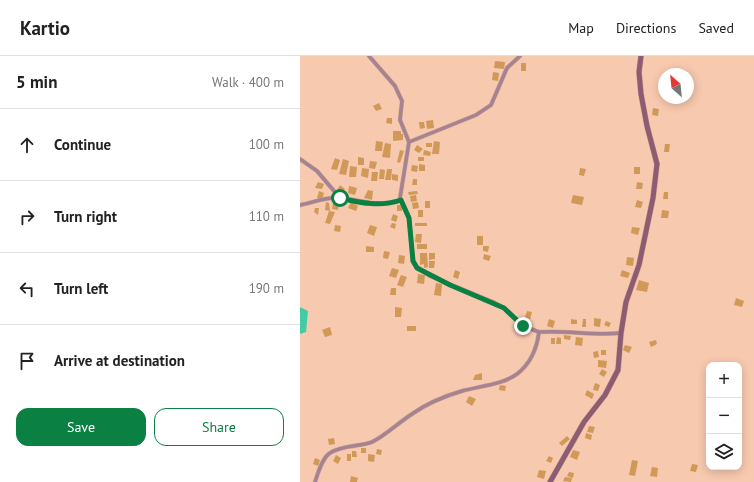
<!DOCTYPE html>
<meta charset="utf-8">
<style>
:root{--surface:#fff;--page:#f6f6f6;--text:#222;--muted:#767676;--line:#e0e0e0;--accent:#0b8043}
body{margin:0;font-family:"PT Sans",sans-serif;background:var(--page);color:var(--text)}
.controls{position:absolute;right:12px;bottom:12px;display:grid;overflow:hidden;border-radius:8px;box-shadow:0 2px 10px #0003}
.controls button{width:36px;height:36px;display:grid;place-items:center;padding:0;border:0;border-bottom:1px solid var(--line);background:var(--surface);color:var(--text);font:20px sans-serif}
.compass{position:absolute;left:358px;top:12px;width:36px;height:36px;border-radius:50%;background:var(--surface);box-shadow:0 2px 10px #0003;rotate:333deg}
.stop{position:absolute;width:12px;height:12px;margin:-9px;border:3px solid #0b8043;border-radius:50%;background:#fff}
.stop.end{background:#0b8043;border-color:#fff;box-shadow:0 1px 4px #0008}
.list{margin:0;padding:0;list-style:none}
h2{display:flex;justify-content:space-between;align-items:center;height:52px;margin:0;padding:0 16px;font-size:17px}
h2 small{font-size:13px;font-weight:400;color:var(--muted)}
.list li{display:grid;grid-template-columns:26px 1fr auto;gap:12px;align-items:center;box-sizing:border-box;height:72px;padding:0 16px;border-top:1px solid var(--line)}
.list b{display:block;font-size:15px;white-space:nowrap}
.list em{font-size:13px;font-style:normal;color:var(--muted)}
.actions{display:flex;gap:8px;padding:12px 16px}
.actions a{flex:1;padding:9px 0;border:1px solid var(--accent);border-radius:12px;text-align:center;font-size:14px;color:var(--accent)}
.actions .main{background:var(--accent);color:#fff}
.icon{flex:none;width:22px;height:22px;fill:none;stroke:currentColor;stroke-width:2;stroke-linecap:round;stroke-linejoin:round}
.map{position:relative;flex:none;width:454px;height:426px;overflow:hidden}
header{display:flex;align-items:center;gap:24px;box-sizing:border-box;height:56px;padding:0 20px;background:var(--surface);border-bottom:1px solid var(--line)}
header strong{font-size:19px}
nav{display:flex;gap:22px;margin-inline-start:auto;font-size:14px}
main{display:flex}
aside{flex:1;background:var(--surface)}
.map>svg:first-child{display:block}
.water{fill:#43cba4}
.building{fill:#d09957}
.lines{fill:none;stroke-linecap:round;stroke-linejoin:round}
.street-casing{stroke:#d3a890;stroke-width:4.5}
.secondary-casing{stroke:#d3a890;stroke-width:6}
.street{stroke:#a68393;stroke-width:3.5}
.secondary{stroke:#8d5c73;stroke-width:5}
.route{stroke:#0b8043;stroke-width:5}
</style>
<header>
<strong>Kartio</strong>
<nav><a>Map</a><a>Directions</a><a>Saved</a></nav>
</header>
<main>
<aside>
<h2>5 min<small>Walk · 400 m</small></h2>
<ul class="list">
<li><svg class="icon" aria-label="ahead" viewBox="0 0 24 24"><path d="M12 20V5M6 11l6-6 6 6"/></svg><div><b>Continue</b></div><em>100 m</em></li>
<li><svg class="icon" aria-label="right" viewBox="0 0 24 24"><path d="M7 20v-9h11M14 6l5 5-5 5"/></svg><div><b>Turn right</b></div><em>110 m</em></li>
<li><svg class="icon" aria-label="left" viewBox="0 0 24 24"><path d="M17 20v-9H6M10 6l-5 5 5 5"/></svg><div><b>Turn left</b></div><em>190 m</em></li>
<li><svg class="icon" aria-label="arrive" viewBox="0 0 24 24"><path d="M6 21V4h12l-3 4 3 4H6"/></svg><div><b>Arrive at destination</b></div></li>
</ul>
<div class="actions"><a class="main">Save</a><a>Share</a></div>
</aside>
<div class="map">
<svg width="454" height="426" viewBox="0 0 454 426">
<rect width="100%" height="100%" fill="#f7c9af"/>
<path class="water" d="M0,251L8,255L6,276L0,278Z"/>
<path class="building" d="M195,5L205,6L204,13L194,12Z
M221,7H226V15H221Z
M193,16L199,17L198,25L192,24Z
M79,47L82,53L76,55L73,50Z
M353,52L359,53L358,60L352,59Z
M87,62H92V68L86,67Z
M133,64L134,72L127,73L126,65Z
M119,66H124L125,72L120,73Z
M93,75H101V78H103V84L93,85Z
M76,85L83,86L82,95H75Z
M134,85L140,86L139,98H132Z
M85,87L91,88L90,102L82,101Z
M126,87H132V91H126Z
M365,88H370L369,96H364Z
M117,89L123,93L119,97L114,94Z
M100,94L104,95L100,107L97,106Z
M124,94L131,96L130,100L123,99Z
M58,101L64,102V109H58Z
M118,101H124V105H118Z
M35,102L40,104L37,114L31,113Z
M43,103L49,105L46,119L39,118Z
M70,105L77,106L75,113L69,112Z
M119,108L125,109V115H119Z
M112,109L118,110L117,116L111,115Z
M50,110L57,111L56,121H49Z
M334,111H340V118H334Z
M62,112L69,113L68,122L61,120Z
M280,112L286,113L284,120L279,119Z
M80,113L85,114L84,123H79Z
M87,113H92L91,124H85Z
M72,116H78L77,125H71Z
M92,118L98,119V125L92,124Z
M113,123H117V129H112Z
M18,126L24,128L22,133L15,132Z
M337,126L343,127L342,133H336Z
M40,129L45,133L42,137L37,134Z
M49,130L57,132L55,139L48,137Z
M68,134L73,135L72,144L64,142Z
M19,135L24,137L22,144L17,142Z
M117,135L118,138L109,139L108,136Z
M364,136H368V143H363Z
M116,139L117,145L111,146L110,140Z
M273,139L284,141L282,149L271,147Z
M337,144L343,146L341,152L335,151Z
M125,145H130V152H125Z
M26,146L29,147L30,155L25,154Z
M51,146L58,150L56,155L48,152Z
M118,146L119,152L113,153L112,147Z
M33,147L39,148L38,154L32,153Z
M97,149H102V155H97Z
M15,152H19L18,159L14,156Z
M118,154H123V161H118Z
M362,154L369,155L368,162H361Z
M29,155L35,156L30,168L25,167Z
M93,158L98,160L96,166L91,164Z
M92,167L96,168L95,173L90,171Z
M115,167H127V170H115Z
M35,169L41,170L40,176L34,175Z
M70,169L77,171L74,180L67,177Z
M332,171L340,172L338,179L331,177Z
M116,178H122L121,187L115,186Z
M177,180H183V189H177Z
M117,188H127V193H117Z
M66,190L74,191V196H66Z
M183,190H189L188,196L183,195Z
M84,195L90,196L88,203L83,202Z
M120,197H127L128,211L124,212V208L120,209Z
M129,197H135V203L129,204Z
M184,198L191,200L189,205L183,203Z
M99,199L105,200L104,208L98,207Z
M327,201L334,202L333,210L326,209Z
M129,205H135L134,212H129Z
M92,212L99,214L96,222L89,220Z
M155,214L160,216L158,223L153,221Z
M322,214L330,217L328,222L320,220Z
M118,218L125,219L124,228L117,227Z
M101,219L107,221L103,231L97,229Z
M339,224L349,227L347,236L336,234Z
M136,227L142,228L141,240L134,239Z
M91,232H96V239H90Z
M436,242L444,245L442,251L434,249Z
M95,251L102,252L101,261H95Z
M227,255L232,256L230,263L225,261Z
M294,262L301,263L300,271L294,270Z
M249,263L255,265L253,272L247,270Z
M271,263L277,264V268H271Z
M283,263H286V271H282Z
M306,265L311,267L309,271L304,269Z
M107,270H116V275H107Z
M30,271L32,279L25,281L22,274Z
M264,279L271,280L270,284L264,283Z
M257,281L261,282V288H256Z
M276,281L283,282L282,290L275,289Z
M251,282H255V288H251Z
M356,284L357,288L351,291L349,286Z
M325,289L332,291L329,297L323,294Z
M301,294H306V299H301Z
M298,295L299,301L294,302L293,296Z
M298,304L307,305L306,312L298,311Z
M302,313L307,316L304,321L299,318Z
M182,317V324H173L175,319Z
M295,327L300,329L298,335L293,334Z
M200,329L206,330L205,335L199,334Z
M287,334L294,338L292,343L285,339Z
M169,340L176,343L172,350L166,346Z
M289,370L295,371L293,377L287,376Z
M286,377L292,379L291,384L285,382Z
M267,380L270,383L262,390L259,387Z
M34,382L35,388L29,389L28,383Z
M61,392H66V397H61Z
M77,393L82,394L81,399L76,398Z
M273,394L280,396L277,404L270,401Z
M52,395H56L57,401H52Z
M47,398H51V405H47Z
M68,398L75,399L74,406L68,405Z
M36,399L41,402L38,408L33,405Z
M249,400L253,402L251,407L246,405Z
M15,402L20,404L18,410L13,408Z
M332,404L338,405L335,420L329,419Z
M392,408L398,409L396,416L390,415Z
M352,411L358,412L357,421L350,420Z
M239,414L246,415L244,423L237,421Z
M269,416L274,417L273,422L267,420Z
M51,420L58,422L57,426H50Z
M265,421L272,422L271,426L263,425Z"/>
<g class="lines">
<defs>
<path id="street" d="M69,0L95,30L102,45L100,64L109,86
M220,0L207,12L191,49L176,59L109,86L100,142L109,162L113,205L117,211L130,220L193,246L204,252L223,270L239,276
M0,103L17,115L40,142
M0,149C12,147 28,140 40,142C62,144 78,152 101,144
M15,426C18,417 22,402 30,397C42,389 59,391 72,386C86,379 98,367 112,358C126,348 145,340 162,335C179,330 202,329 217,318C230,308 237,292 239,276C267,274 293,280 321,277"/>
<path id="secondary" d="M250,426L284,366L305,339L318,314L321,277L326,246L339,209L353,142L357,108L347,70L341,38L339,16L341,0"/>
</defs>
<use href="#street" class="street-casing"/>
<use href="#secondary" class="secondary-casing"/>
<use href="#street" class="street"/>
<use href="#secondary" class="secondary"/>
</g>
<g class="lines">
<path class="route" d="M40,142C60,147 81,151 101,144L109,162L113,205L117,212L150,229L204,252L223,270"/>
</g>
</svg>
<div class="controls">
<button>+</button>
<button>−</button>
<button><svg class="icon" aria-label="layers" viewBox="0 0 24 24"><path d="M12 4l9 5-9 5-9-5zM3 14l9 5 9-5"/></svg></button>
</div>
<svg class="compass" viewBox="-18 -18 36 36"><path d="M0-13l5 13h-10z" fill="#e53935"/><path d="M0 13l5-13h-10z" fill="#767676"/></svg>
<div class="stop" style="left:40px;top:142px"></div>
<div class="stop end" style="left:223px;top:270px"></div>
</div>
</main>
